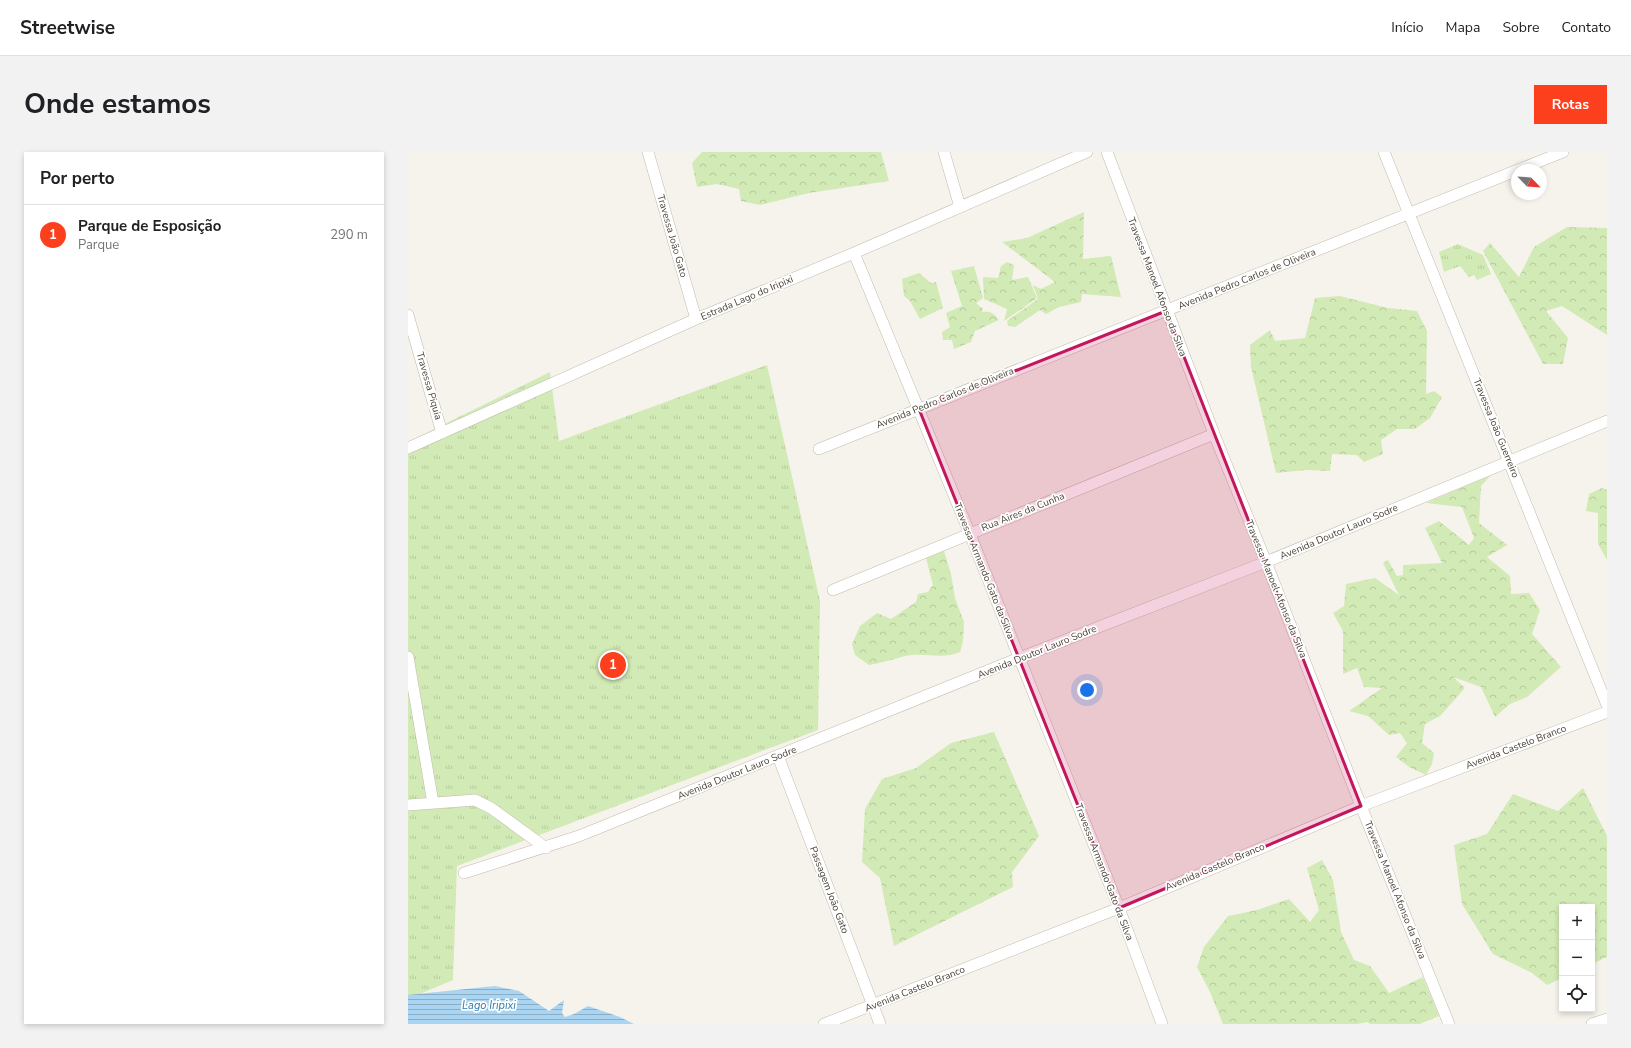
<!DOCTYPE html>
<html lang="pt">
<meta charset="utf-8">
<style>
:root{--surface:#fff;--page:#f2f2f2;--text:#202124;--muted:#757577;--line:#e0e0e0;--accent:#fc3f1d}
body{margin:0;font-family:"Nunito Sans",sans-serif;background:var(--page);color:var(--text)}
.controls{position:absolute;right:12px;bottom:12px;display:grid;overflow:hidden;border-radius:0px;box-shadow:0 2px 6px #0003}
.controls button{width:36px;height:36px;display:grid;place-items:center;padding:0;border:0;border-bottom:1px solid var(--line);background:var(--surface);color:var(--text);font:20px sans-serif}
.compass{position:absolute;left:1103px;top:12px;width:36px;height:36px;border-radius:50%;background:var(--surface);box-shadow:0 2px 6px #0003;rotate:115deg}
.you{position:absolute;left:679px;top:538px;width:14px;height:14px;margin:-10px;border:3px solid #fff;border-radius:50%;background:#1a73e8;box-shadow:0 0 0 6px #1a73e833}
.badge{display:grid;place-items:center;width:26px;height:26px;border-radius:50%;background:var(--accent);color:#fff;font-size:13px;font-weight:700}
.pin{position:absolute;translate:-50% -50%;border:2px solid #fff;box-shadow:0 1px 4px #0006}
.list{margin:0;padding:0;list-style:none}
h2{display:flex;justify-content:space-between;align-items:center;height:52px;margin:0;padding:0 16px;font-size:17px}
h2 small{font-size:13px;font-weight:400;color:var(--muted)}
.list li{display:grid;grid-template-columns:26px 1fr auto;gap:12px;align-items:center;box-sizing:border-box;height:60px;padding:0 16px;border-top:1px solid var(--line)}
.list b{display:block;font-size:15px;white-space:nowrap}
.list p{margin:0;font-size:13px;white-space:nowrap;color:var(--muted)}
.list em{font-size:13px;font-style:normal;color:var(--muted)}
.icon{flex:none;width:22px;height:22px;fill:none;stroke:currentColor;stroke-width:2;stroke-linecap:round;stroke-linejoin:round}
.map{position:relative;flex:none;width:1199px;height:872px;overflow:hidden;border-radius:0px}
header{display:flex;align-items:center;gap:24px;box-sizing:border-box;height:56px;padding:0 20px;background:var(--surface);border-bottom:1px solid var(--line)}
header strong{font-size:19px}
nav{display:flex;gap:22px;margin-inline-start:auto;font-size:14px}
.intro{display:flex;align-items:center;justify-content:space-between;box-sizing:border-box;height:96px;padding:0 24px}
h1{margin:0;font-size:28px}
.button{padding:10px 18px;border-radius:0px;background:var(--accent);color:#fff;font-size:14px;font-weight:700}
main{display:flex;gap:24px;padding:0 24px}
aside{flex:1;background:var(--surface);border-radius:0px;box-shadow:0 2px 6px #0003}
.map>svg:first-child{display:block}
.grass{fill:url(#grass-tufts)}
.forest{fill:url(#forest-crowns)}
.water{fill:url(#water-rules)}
.lines{fill:none;stroke-linecap:round;stroke-linejoin:round}
.minor-casing{stroke:#c2bbae;stroke-width:12}
.minor{stroke:#fff;stroke-width:11}
.marked{fill:#c2185b;fill-opacity:0.2;stroke:#c2185b;stroke-width:3;stroke-linejoin:round}
.labels{text-anchor:middle;dominant-baseline:central;stroke-width:3.5;stroke-linejoin:round;paint-order:stroke}
.street-label{font-size:10px;fill:#4b4439;stroke:#fff}
.water-label{font-size:11px;font-style:italic;fill:#2e7ab2;stroke:#fff}
</style>
<header>
<strong>Streetwise</strong>
<nav><a>Início</a><a>Mapa</a><a>Sobre</a><a>Contato</a></nav>
</header>
<div class="intro"><h1>Onde estamos</h1><a class="button">Rotas</a></div>
<main>
<aside>
<h2>Por perto<small></small></h2>
<ul class="list">
<li><span class="badge">1</span><div><b>Parque de Esposição</b><p>Parque</p></div><em>290 m</em></li>
</ul>
</aside>
<div class="map">
<svg width="1199" height="872" viewBox="0 0 1199 872">
<defs>
<pattern id="grass-tufts" width="24" height="20" patternUnits="userSpaceOnUse"><rect width="24" height="20" fill="#d2eab5"/><path d="M3 7l-1-3M5 7V3M7 7l1-3M15 17l-1-3M17 17v-4M19 17l1-3" fill="none" stroke="#b6ca9c"/></pattern>
<pattern id="forest-crowns" width="20" height="18" patternUnits="userSpaceOnUse"><rect width="20" height="18" fill="#d2eab5"/><path d="M2 6a3 3 0 1 1 6 0M12 15a3 3 0 1 1 6 0" fill="none" stroke="#b6ca9c"/></pattern>
<pattern id="water-rules" width="6" height="5" patternUnits="userSpaceOnUse"><rect width="6" height="5" fill="#a9d4f2"/><path d="M0 2.5h6" fill="none" stroke="#8caec5"/></pattern>
</defs>
<rect width="100%" height="100%" fill="#f6f3ec"/>
<path class="grass" d="M1050,92L1075,103L1083,122L1069,128L1066,123L1061,125L1052,114L1036,120L1031,100Z
M359,213L412,449L410,578L49,714L45,828L0,847V290L142,220L151,289Z"/>
<path class="forest" d="M294,0H473L481,29L401,41L352,53L333,49L331,37L309,32L289,35L284,11Z
M676,60L675,107L703,104L713,145L674,142L673,150L651,155L638,162L632,158L607,175L600,174L599,169L630,147L625,133L633,137L647,130L594,90L619,86Z
M1159,75L1199,76V183L1154,154L1138,159L1160,186L1155,212H1135L1075,99L1082,91L1111,125L1126,95Z
M599,110L606,113L604,128L620,125L629,146L596,169L599,157L576,147L575,125L590,126L593,114Z
M566,114L575,146L568,151L575,157L574,160C582,159 586,161 591,168L567,179L563,190L546,197L544,188H535L534,180L542,175L538,161L554,154L543,119Z
M511,121L523,131L528,130L535,156L512,167L502,149L496,144L494,127Z
M932,144L980,156L1009,159L1019,179L1018,242L1026,239L1034,245L1022,266L1007,277H989L973,288L975,302L956,310L949,303L924,302L922,319L898,318L868,321L843,215L842,193L862,178L867,189L897,186L907,146Z
M1083,323L1073,334L1071,371L1099,393L1079,405L1102,424L1103,442L1121,441L1132,458L1124,482L1153,515L1119,545L1102,552L1087,565L1073,535L1045,525L1057,536L1032,564L1017,572L1014,591L1026,601L1024,612L1018,623L1001,615L988,605L999,591L992,581L981,583L960,564L941,559L974,536L956,535L949,516L935,522V479L925,461L936,454L938,432L967,426L991,443L975,411L980,408L989,424L995,423V413L1034,411L1017,376L1031,369L1061,393L1066,386L1054,355L1018,351Z
M1194,336L1199,338V408L1190,392V361L1178,359L1181,342Z
M536,399L543,422L547,446L556,470L555,489L552,500C535,508 516,500 497,504C485,507 473,511 461,513L447,503L444,492L452,474L469,461L483,467L508,450L510,442L520,440L525,433L518,406Z
M586,580L631,684L604,720L605,735L486,794L472,726L454,710L457,657L474,627L508,616L543,591Z
M1175,636L1199,684V805L1184,812V755H1154V826L1139,833L1124,821L1085,802L1054,752L1046,693L1079,682L1105,642L1150,659Z
M914,708L925,728L933,780L946,808L962,814L981,841L1015,825L1031,864L1012,872H962L959,870L950,872H815L802,840L789,815L796,795L820,764L849,758L881,747L902,770L911,758L899,716Z"/>
<path class="water" d="M87,834L111,839L141,859L156,848L154,861L157,865L166,862L180,854L212,865L226,872H0V843Z"/>
<g class="lines">
<defs>
<path id="minor" d="M240,0L288,167
M536,0L552,55
M699,0L806,282L858,410L953,654L1041,872
M976,0L1199,553
M446,101L562,382L711,756L754,872
M0,163L34,281
M0,296L288,167L446,101L679,0
M411,297L1155,0
M425,438L806,282
M0,505L25,651
M370,604L472,872
M0,653L67,648L83,656L138,696
M56,721L171,684L611,506L858,410L1199,269
M416,872L711,756L953,654L1199,560
M1184,872L1199,867"/>
</defs>
<use href="#minor" class="minor-casing"/>
<use href="#minor" class="minor"/>
</g>
<path class="marked" d="M758,159L953,654L711,756L511,257Z"/>
<g class="labels">
<g class="street-label">
<text transform="translate(264 84) rotate(74)">Travessa João Gato</text>
<text transform="translate(839 127) rotate(-22)">Avenida Pedro Carlos de Oliveira</text>
<text transform="translate(749 135) rotate(69)">Travessa Manoel Afonso da Silva</text>
<text transform="translate(339 146) rotate(-23)">Estrada Lago do Iripixi</text>
<text transform="translate(21 234) rotate(74)">Travessa Piquia</text>
<text transform="translate(537 246) rotate(-22)">Avenida Pedro Carlos de Oliveira</text>
<text transform="translate(1088 276) rotate(68)">Travessa João Guerreiro</text>
<text transform="translate(615 360) rotate(-22)">Rua Aires da Cunha</text>
<text transform="translate(931 380) rotate(-23)">Avenida Doutor Lauro Sodre</text>
<text transform="translate(576 419) rotate(68)">Travessa Armando Gato da Silva</text>
<text transform="translate(868 437) rotate(68)">Travessa Manoel Afonso da Silva</text>
<text transform="translate(629 500) rotate(-22)">Avenida Doutor Lauro Sodre</text>
<text transform="translate(1108 595) rotate(-21)">Avenida Castelo Branco</text>
<text transform="translate(329 621) rotate(-22)">Avenida Doutor Lauro Sodre</text>
<text transform="translate(807 715) rotate(-23)">Avenida Castelo Branco</text>
<text transform="translate(696 720) rotate(69)">Travessa Armando Gato da Silva</text>
<text transform="translate(421 738) rotate(69)">Passagem João Gato</text>
<text transform="translate(987 738) rotate(68)">Travessa Manoel Afonso da Silva</text>
<text transform="translate(507 837) rotate(-22)">Avenida Castelo Branco</text>
</g>
<g class="water-label">
<text x="81" y="853">Lago Iripixi</text>
</g>
</g>
</svg>
<div class="controls">
<button>+</button>
<button>−</button>
<button><svg class="icon" aria-label="locate" viewBox="0 0 24 24"><circle cx="12" cy="12" r="6"/><path d="M12 2v4M12 18v4M2 12h4M18 12h4"/></svg></button>
</div>
<svg class="compass" viewBox="-18 -18 36 36"><path d="M0-13l5 13h-10z" fill="#e53935"/><path d="M0 13l5-13h-10z" fill="#757577"/></svg>
<div class="you"></div>
<div class="pin badge" style="left:205px;top:513px">1</div>
</div>
</main>
